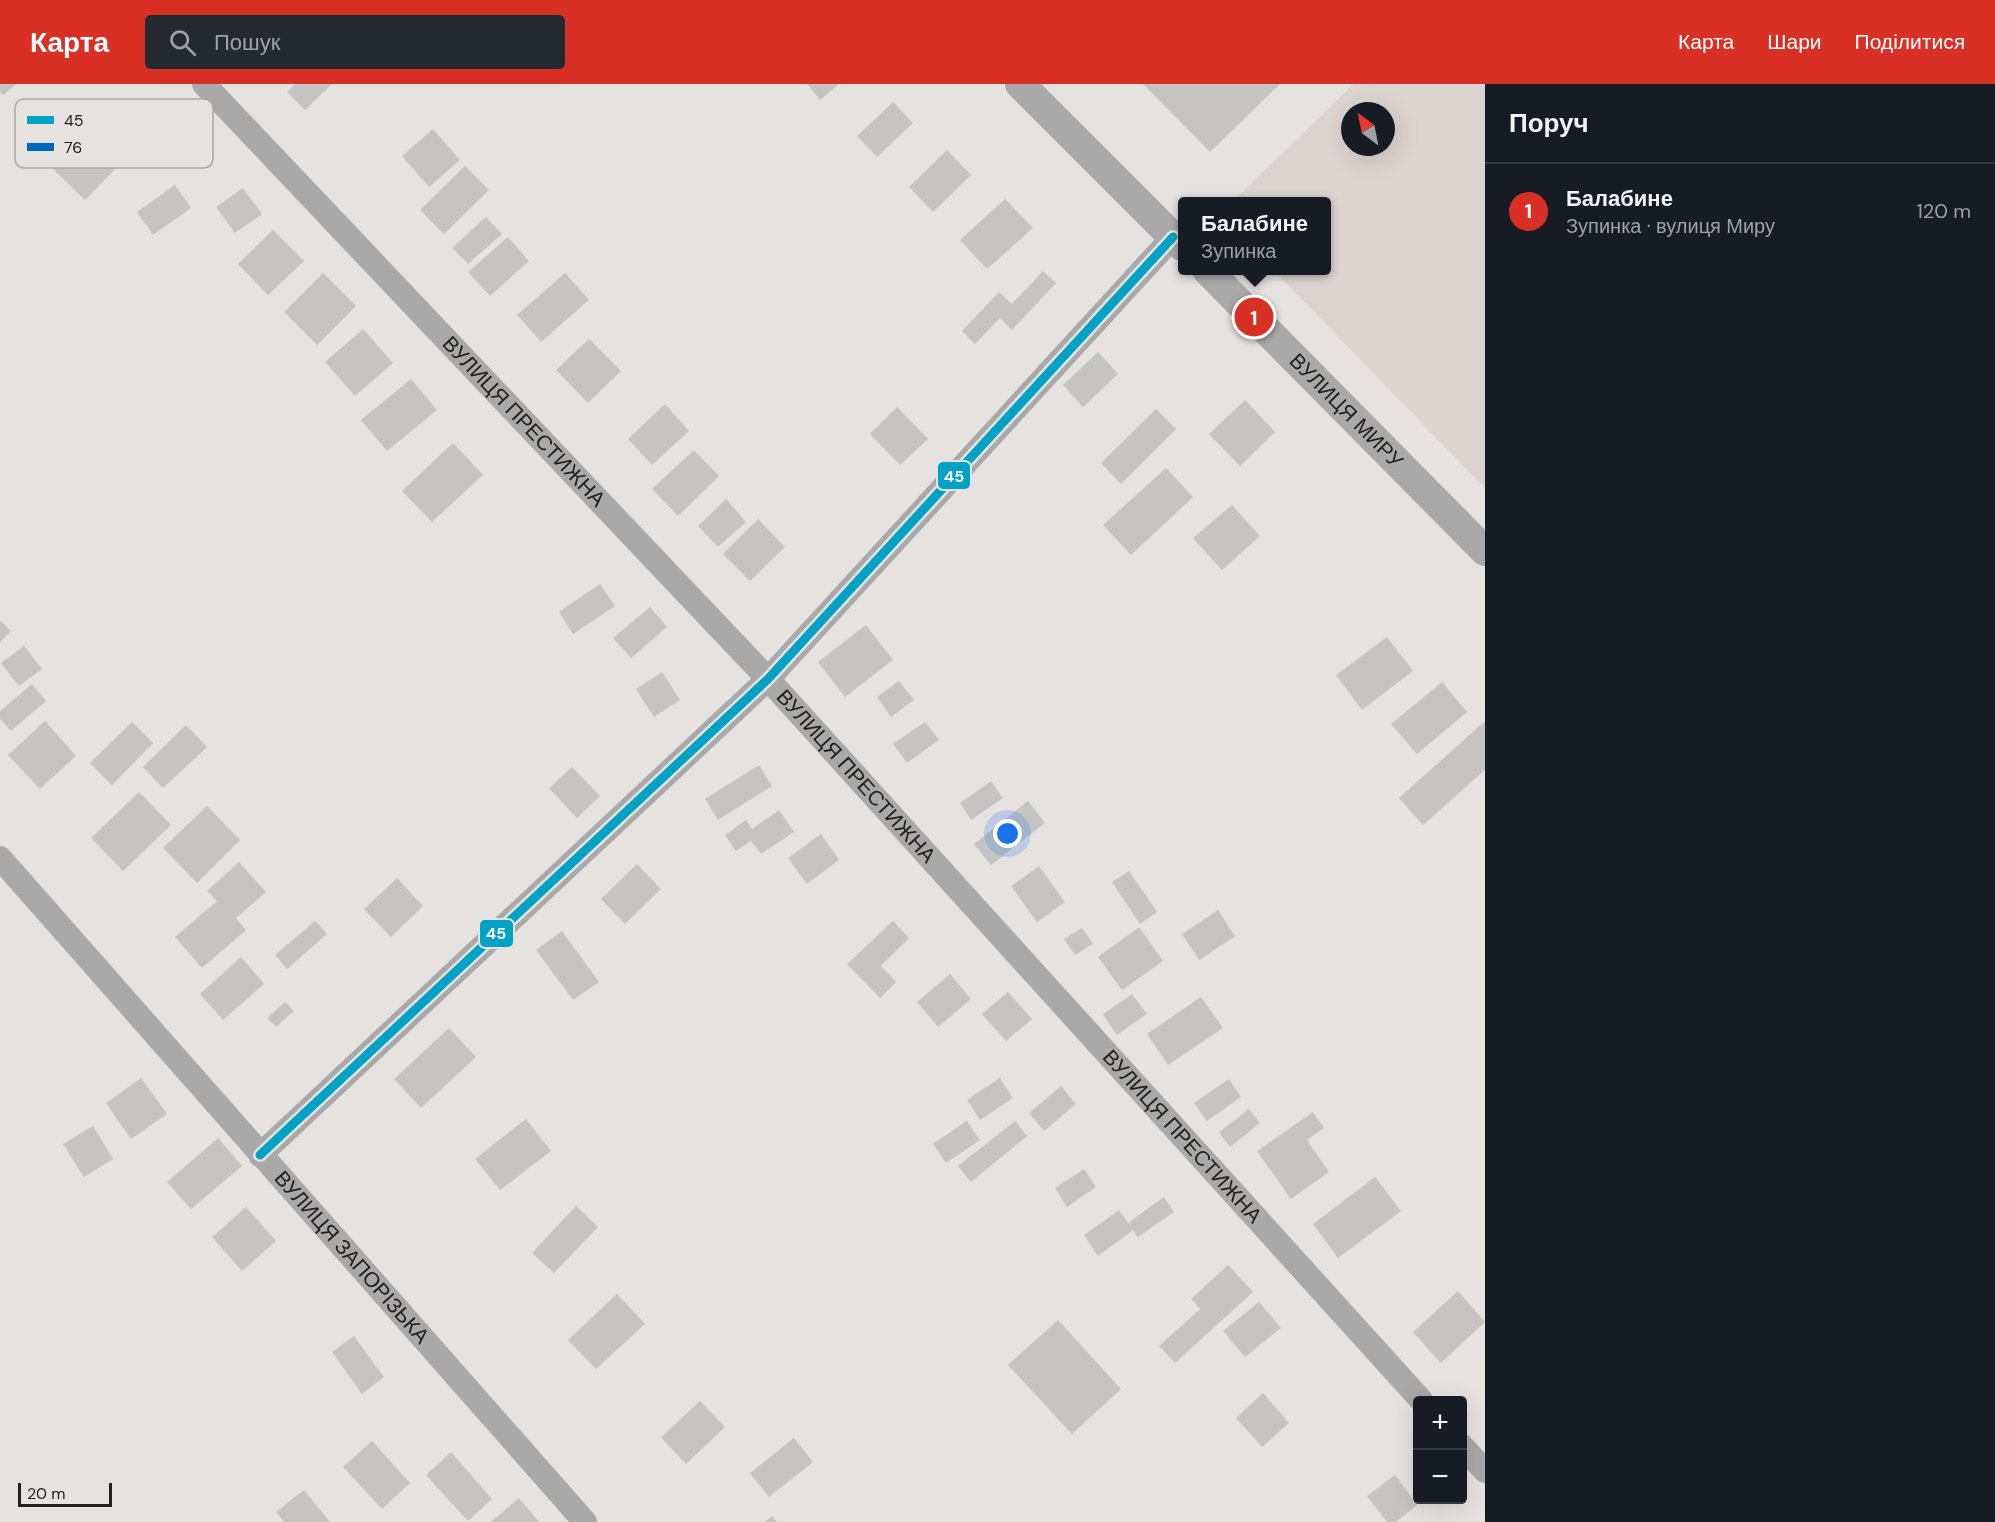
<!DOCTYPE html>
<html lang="uk">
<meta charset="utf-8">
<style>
:root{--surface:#171b24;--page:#242831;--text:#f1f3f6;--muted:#9ea1a6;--line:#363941;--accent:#d93025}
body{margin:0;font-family:"DM Sans",sans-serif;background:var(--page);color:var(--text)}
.controls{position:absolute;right:18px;bottom:18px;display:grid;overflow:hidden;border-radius:6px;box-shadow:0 6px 24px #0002}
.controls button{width:54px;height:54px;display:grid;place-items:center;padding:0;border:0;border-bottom:2px solid var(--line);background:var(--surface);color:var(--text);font:30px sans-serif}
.compass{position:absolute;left:1341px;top:18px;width:54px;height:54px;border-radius:50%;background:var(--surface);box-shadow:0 6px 24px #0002;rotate:328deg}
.scale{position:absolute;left:18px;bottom:15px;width:94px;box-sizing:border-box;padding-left:6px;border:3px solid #21201f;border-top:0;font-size:16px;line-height:21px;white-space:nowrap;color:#21201f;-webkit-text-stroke:4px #e6e2df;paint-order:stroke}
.you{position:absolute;left:1008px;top:750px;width:21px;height:21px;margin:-15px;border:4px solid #fff;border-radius:50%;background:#1a73e8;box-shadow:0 0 0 9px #1a73e833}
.badge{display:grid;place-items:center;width:39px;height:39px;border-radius:50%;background:var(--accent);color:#fff;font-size:20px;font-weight:700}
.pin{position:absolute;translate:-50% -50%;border:3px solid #fff;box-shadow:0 2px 6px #0006}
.popup{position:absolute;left:1178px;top:113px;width:153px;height:78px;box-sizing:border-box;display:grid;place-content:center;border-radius:6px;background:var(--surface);filter:drop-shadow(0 2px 4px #0005);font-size:20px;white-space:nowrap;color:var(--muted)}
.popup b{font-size:22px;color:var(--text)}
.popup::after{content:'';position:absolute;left:50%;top:100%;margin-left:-12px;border:12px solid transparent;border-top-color:var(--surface)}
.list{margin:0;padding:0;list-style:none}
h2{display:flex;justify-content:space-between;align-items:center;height:78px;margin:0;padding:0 24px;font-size:26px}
h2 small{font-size:20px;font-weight:400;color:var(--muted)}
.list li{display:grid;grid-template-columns:39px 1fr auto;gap:18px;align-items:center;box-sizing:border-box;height:96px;padding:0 24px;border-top:2px solid var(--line)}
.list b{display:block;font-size:22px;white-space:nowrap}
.list p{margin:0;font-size:20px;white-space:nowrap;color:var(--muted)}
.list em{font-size:20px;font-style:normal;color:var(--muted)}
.icon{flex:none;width:33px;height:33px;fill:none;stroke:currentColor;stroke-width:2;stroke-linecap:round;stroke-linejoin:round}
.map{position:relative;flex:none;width:1485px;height:1438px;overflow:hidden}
header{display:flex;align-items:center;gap:36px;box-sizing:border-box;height:84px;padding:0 30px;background:var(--accent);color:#fff}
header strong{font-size:28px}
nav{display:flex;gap:33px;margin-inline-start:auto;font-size:21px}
.search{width:420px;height:54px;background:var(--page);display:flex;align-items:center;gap:15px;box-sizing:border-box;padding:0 21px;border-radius:6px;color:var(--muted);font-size:22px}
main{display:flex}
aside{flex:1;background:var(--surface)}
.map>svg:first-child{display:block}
.built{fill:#dbd4d0;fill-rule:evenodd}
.building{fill:#c6c4c2}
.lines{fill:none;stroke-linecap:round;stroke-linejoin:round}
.minor{stroke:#aaa9a9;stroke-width:24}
.tertiary{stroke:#aaa9a9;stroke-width:30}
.bus-1-casing{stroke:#e6e2df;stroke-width:14}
.bus-1{stroke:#02a2c5;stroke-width:9}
.labels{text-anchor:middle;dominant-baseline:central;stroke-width:4.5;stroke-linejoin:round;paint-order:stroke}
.street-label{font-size:21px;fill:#21201f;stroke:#e6e2df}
.key{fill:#e6e2df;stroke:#aba8a5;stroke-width:1.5}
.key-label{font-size:16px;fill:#21201f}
.line-badge{stroke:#e6e2df;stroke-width:2}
.badge-label{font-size:16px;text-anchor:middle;font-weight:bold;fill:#fff}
</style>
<header>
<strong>Карта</strong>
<div class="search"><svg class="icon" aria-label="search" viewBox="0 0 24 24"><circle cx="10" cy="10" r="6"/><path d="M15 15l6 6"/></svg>Пошук</div>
<nav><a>Карта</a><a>Шари</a><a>Поділитися</a></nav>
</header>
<main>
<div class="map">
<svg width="1485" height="1438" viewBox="0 0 1485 1438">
<rect width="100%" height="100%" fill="#e5e2e0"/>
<path class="built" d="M1354,0H1485V404L1274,187L1326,186V118L1233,117ZM1350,27H1386V63H1350Z"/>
<path class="building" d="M0,0H16L3,11L0,7Z
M295,0H332L305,26L287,8Z
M807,0H839L820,16Z
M1143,0H1280L1210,68Z
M893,18L913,39L877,73L857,52Z
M91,45L123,77L85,116L53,85Z
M433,45L460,76L429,103L402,72Z
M947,66L971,91L933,128L909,103Z
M465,82L489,106L444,150L420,126Z
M175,101L191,124L153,151L137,128Z
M243,104L262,130L235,149L216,123Z
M1005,115L1033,144L987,185L960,156Z
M486,133L502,150L468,180L452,164Z
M273,146L304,177L268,211L238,180Z
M508,153L529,177L490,212L468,188Z
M1043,187L1056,199L1012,246L1000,234L975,260L962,247L999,208L1012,220Z
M323,189L356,222L317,261L284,228Z
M565,189L589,216L541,258L517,231Z
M363,245L393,279L355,312L325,278Z
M589,255L621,287L588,319L556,286Z
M1098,268L1118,290L1083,323L1063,301Z
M411,295L437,326L387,367L361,336Z
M1245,316L1275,348L1240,382L1209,350Z
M665,320L689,347L652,381L628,355Z
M897,323L928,355L900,381L870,350Z
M1156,325L1176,345L1121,400L1101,379Z
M453,359L483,391L432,438L402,407Z
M694,366L719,392L678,432L652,405Z
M1166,384L1193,413L1131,471L1103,441Z
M726,415L746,438L718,463L698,442Z
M1232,421L1260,452L1222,486L1193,454Z
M758,435L785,463L750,497L723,470Z
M600,500L615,522L573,550L559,528Z
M650,523L667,543L631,574L613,554Z
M0,536L11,547L0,558Z
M866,541L893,576L845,613L818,578Z
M1387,553L1413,587L1362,626L1336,591Z
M24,562L42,585L19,602L1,579Z
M662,588L680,616L654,633L636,605Z
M899,597L914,616L891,633L877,613Z
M1442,598L1467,628L1417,670L1391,640Z
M32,600L46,617L11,647L0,635V627Z
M45,637L76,672L40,705L8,671Z
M1485,637V686L1423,741L1399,714Z
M132,638L153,659L112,701L90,679Z
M925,638L939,656L907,679L893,660Z
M186,641L207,663L163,704L143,683Z
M759,681L772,702L718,736L705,715Z
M572,683L600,712L577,734L549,704Z
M991,697L1003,714L971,736L960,719Z
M139,708L171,741L123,787L91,754Z
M1028,717L1045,739L991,781L974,760Z
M207,722L240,756L197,799L163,764Z
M779,726L794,748L761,770L751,757L736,767L725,751L746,736L752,745Z
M821,750L839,776L807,800L788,774Z
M239,778L266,808L236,834L246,846L202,884L175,853L217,817L207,807Z
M637,780L661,805L625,840L601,815Z
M1039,782L1065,818L1037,838L1011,802Z
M1129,787L1157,828L1140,840L1112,798Z
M397,794L423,822L391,853L364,825Z
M1218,826L1235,852L1199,876L1182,850Z
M315,837L327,850L287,885L275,871Z
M893,837L909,854L881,882L896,898L880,914L847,880Z
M1139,843L1163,877L1122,906L1098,873Z
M1082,844L1093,860L1075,871L1064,855Z
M562,847L599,898L573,916L536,866Z
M241,873L264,900L223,936L200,910Z
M950,890L971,915L938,943L917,918Z
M1008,908L1032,935L1006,957L982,930Z
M1132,910L1147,930L1117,951L1103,930Z
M1201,913L1223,944L1168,981L1147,950Z
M285,918L294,927L276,943L267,934Z
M449,944L476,973L421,1024L394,995Z
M141,994L167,1030L131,1055L106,1019Z
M1000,994L1013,1014L980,1036L967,1016Z
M1229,995L1241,1013L1207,1037L1194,1019Z
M1061,1002L1076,1020L1044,1047L1029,1029Z
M1249,1025L1260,1039L1230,1063L1219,1048Z
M1313,1028L1324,1044L1307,1056L1329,1088L1291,1115L1257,1067Z
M526,1035L551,1067L500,1106L475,1075Z
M967,1037L980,1056L946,1079L933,1060Z
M1015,1037L1027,1052L971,1098L958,1082Z
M93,1042L113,1075L84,1093L63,1060Z
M218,1054L242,1082L191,1125L167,1098Z
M1084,1085L1096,1103L1067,1123L1055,1104Z
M1375,1093L1401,1127L1338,1174L1313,1140Z
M1164,1113L1174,1128L1138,1153L1133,1146L1098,1172L1084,1151L1119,1126L1128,1139Z
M576,1122L598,1143L554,1189L532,1169Z
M246,1123L276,1157L242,1187L212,1153Z
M1228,1181L1253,1208L1175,1279L1159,1262L1200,1225L1191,1215Z
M1458,1207L1485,1238L1441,1279L1413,1248Z
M617,1210L645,1240L596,1285L568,1256Z
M1259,1218L1281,1244L1245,1273L1223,1247Z
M1058,1236L1121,1305L1072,1350L1008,1281Z
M354,1252L384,1293L362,1310L332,1268Z
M1263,1309L1289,1339L1262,1363L1236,1334Z
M700,1317L725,1343L686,1380L661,1353Z
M794,1354L813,1378L769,1413L750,1389Z
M372,1357L410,1399L382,1425L343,1383Z
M451,1368L492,1415L468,1437L426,1391Z
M1395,1391L1417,1421L1396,1438H1387L1367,1412Z
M304,1406L330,1438H284L276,1428Z
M519,1414L539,1438H491Z
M772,1432L777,1438H765Z"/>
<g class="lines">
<g class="minor">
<path id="s1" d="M204,0L768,595L1421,1316"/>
<path id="s2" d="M0,774L585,1438"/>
<path d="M260,1071L768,595L1173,153"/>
<path d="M1462,1362L1485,1387"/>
</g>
<g class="tertiary">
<path d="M1020,0L1182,162"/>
<path id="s3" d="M1207,186L1485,467"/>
</g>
<defs>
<path id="bus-1" d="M260,1071L768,595L1173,153"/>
</defs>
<use href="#bus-1" class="bus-1-casing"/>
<use href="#bus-1" class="bus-1"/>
</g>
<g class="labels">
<g class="street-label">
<text stroke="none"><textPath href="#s3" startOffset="198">ВУЛИЦЯ МИРУ</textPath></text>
<text stroke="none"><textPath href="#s1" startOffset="465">ВУЛИЦЯ ПРЕСТИЖНА</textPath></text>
<text stroke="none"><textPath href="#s1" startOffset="951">ВУЛИЦЯ ПРЕСТИЖНА</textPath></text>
<text stroke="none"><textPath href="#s1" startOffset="1437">ВУЛИЦЯ ПРЕСТИЖНА</textPath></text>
<text stroke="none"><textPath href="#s2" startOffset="532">ВУЛИЦЯ ЗАПОРІЗЬКА</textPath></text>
</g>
</g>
<rect x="15" y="15" width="198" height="69" rx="9" class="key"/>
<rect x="27" y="32" width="27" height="8" fill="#02a2c5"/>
<rect x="27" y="59" width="27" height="8" fill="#0065bd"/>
<g class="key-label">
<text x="64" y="42">45</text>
<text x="64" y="69">76</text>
</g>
<g class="line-badge">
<rect x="937" y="377" width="34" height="29" rx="6" fill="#02a2c5"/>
<rect x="479" y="835" width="35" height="29" rx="6" fill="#02a2c5"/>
</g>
<g class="badge-label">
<text x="954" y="398">45</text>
<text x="496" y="855">45</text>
</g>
</svg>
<div class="controls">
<button>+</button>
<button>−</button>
</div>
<svg class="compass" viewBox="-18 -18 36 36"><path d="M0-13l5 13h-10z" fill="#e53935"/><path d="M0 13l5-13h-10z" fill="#9ea1a6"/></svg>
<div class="scale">20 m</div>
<div class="you"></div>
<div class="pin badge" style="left:1254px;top:233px">1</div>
<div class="popup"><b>Балабине</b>Зупинка</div>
</div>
<aside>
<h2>Поруч<small></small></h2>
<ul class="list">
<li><span class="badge">1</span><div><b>Балабине</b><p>Зупинка · вулиця Миру</p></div><em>120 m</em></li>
</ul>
</aside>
</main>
